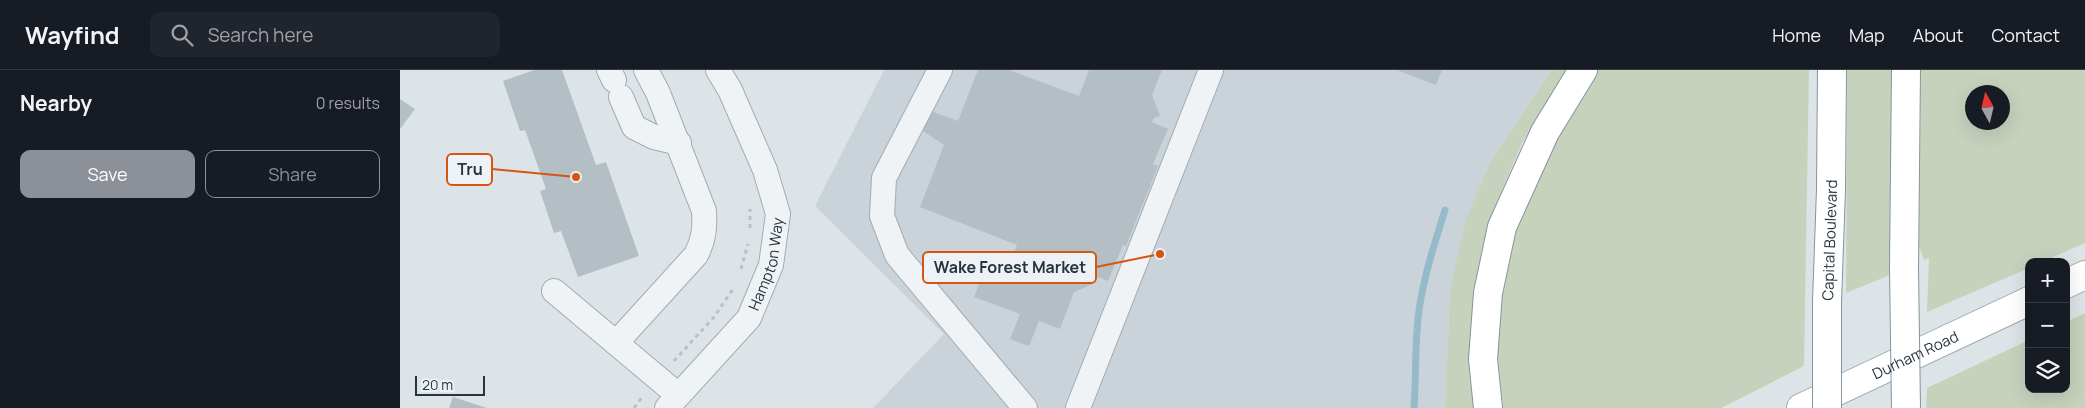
<!DOCTYPE html>
<meta charset="utf-8">
<style>
:root{--surface:#171b24;--page:#20242c;--text:#f1f3f6;--muted:#9ea1a6;--line:#363941;--accent:#8c9099}
body{margin:0;font-family:Manrope,sans-serif;background:var(--page);color:var(--text)}
.controls{position:absolute;right:15px;bottom:15px;display:grid;overflow:hidden;border-radius:10px;box-shadow:0 5px 20px #0002}
.controls button{width:45px;height:45px;display:grid;place-items:center;padding:0;border:0;border-bottom:1px solid var(--line);background:var(--surface);color:var(--text);font:25px sans-serif}
.compass{position:absolute;left:1565px;top:15px;width:45px;height:45px;border-radius:50%;background:var(--surface);box-shadow:0 5px 20px #0002;rotate:352deg}
.scale{position:absolute;left:15px;bottom:12px;width:70px;box-sizing:border-box;padding-left:5px;border:2px solid #26353f;border-top:0;font-size:14px;line-height:18px;white-space:nowrap;color:#26353f;-webkit-text-stroke:4px #ecf2f5;paint-order:stroke}
.list{margin:0;padding:0;list-style:none}
h2{display:flex;justify-content:space-between;align-items:center;height:65px;margin:0;padding:0 20px;font-size:21px}
h2 small{font-size:16px;font-weight:400;color:var(--muted)}
.actions{display:flex;gap:10px;padding:15px 20px}
.actions a{flex:1;padding:11px 0;border:1px solid var(--accent);border-radius:10px;text-align:center;font-size:18px;color:var(--accent)}
.actions .main{background:var(--accent);color:#fff}
.icon{flex:none;width:28px;height:28px;fill:none;stroke:currentColor;stroke-width:2;stroke-linecap:round;stroke-linejoin:round}
.map{position:relative;flex:none;width:1685px;height:338px;overflow:hidden}
header{display:flex;align-items:center;gap:30px;box-sizing:border-box;height:70px;padding:0 25px;background:var(--surface);border-bottom:1px solid var(--line)}
header strong{font-size:24px}
nav{display:flex;gap:28px;margin-inline-start:auto;font-size:18px}
.search{width:350px;height:45px;background:var(--page);display:flex;align-items:center;gap:12px;box-sizing:border-box;padding:0 18px;border-radius:10px;color:var(--muted);font-size:19px}
main{display:flex}
aside{flex:1;background:var(--surface)}
.map>svg:first-child{display:block}
.built{fill:#cbd3da}
.green{fill:#c7d2bd;fill-rule:evenodd}
.lines{fill:none;stroke-linecap:round;stroke-linejoin:round}
.stream{stroke:#95bbca;stroke-width:7}
.building{fill:#b4bec5}
.minor-casing{stroke:#a2acb2;stroke-width:26}
.major-casing{stroke:#9cabb4;stroke-width:30}
.highway-casing{stroke:#83959f;stroke-width:30}
.path{stroke:#bbc2c6;stroke-width:3;stroke-dasharray:4 4;stroke-linecap:butt}
.minor{stroke:#f0f3f6;stroke-width:24}
.major{stroke:#fff;stroke-width:28}
.highway{stroke:#fff;stroke-width:28}
.highway-bridge-casing{stroke:#83959f;stroke-width:30;stroke-linecap:butt}
.highway-bridge{stroke:#fff;stroke-width:28}
.labels{text-anchor:middle;dominant-baseline:central;stroke-width:4;stroke-linejoin:round;paint-order:stroke}
.street-label{font-size:15px;fill:#26353f;stroke:#ecf2f5}
.leader{fill:none;stroke:#d55511;stroke-width:2}
.callout-dot{fill:#d55511;stroke:#ecf2f5;stroke-width:2}
.callout{fill:#ecf2f5;stroke:#d55511;stroke-width:2}
.callout-label{font-size:16px;text-anchor:middle;font-weight:bold;fill:#26353f}
</style>
<header>
<strong>Wayfind</strong>
<div class="search"><svg class="icon" aria-label="search" viewBox="0 0 24 24"><circle cx="10" cy="10" r="6"/><path d="M15 15l6 6"/></svg>Search here</div>
<nav><a>Home</a><a>Map</a><a>About</a><a>Contact</a></nav>
</header>
<main>
<aside>
<h2>Nearby<small>0 results</small></h2>
<ul class="list">
</ul>
<div class="actions"><a class="main">Save</a><a>Share</a></div>
</aside>
<div class="map">
<svg width="1685" height="338" viewBox="0 0 1685 338">
<rect width="100%" height="100%" fill="#dde4e8"/>
<path class="built" d="M484,0H1151L1091,91L1050,219L1045,338H473L544,264L415,136Z"/>
<path class="green" d="M1151,0H1167L1151,24L1122,73L1096,134L1081,196L1071,308L1074,338H1045L1050,219L1066,149L1091,91Z
M1193,0H1409L1404,296L1321,338H1103L1096,268L1100,213L1116,145Z
M1447,0H1493L1490,205L1446,223Z
M1521,0H1685V173L1642,192H1629V198L1527,242L1529,188L1524,190L1519,176ZM1572,22H1602V52H1572Z
M1685,243V338H1526L1527,318L1629,270V319H1666V252Z"/>
<g class="lines">
<path class="stream" d="M1014,338C1016,312 1015,286 1017,261C1019,221 1033,178 1045,140"/>
</g>
<path class="building" d="M134,0H162L196,95L206,92L239,186L178,207L161,161L154,163L140,121L146,119L125,60L120,61L103,11Z
M578,0H609L679,26L689,0H762L752,25L760,46L754,48L752,52L768,59L753,94L758,96L726,176L723,175L708,211L692,205L690,209L693,214L674,222L660,259L639,251L629,276L610,269L620,244L574,227L582,206L601,214L617,175L520,137L544,75L523,61L531,41L558,51Z
M997,0H1042L1036,15Z
M0,29L15,39L0,59Z
M53,327L87,338H49Z"/>
<g class="lines">
<defs>
<g id="minor">
<path d="M209,0L214,10"/>
<path d="M540,0L484,108L482,146L497,185L625,338"/>
<path d="M221,27L234,57L254,67L279,73"/>
<path d="M154,221L278,325"/>
<path d="M216,273L296,185C304,170 305,158 304,141L258,23L246,0"/>
<path id="s1" d="M267,338L349,248L371,195L378,144L365,100L330,20L318,0"/>
<path d="M678,338L811,0"/>
</g>
<g id="major">
<path d="M1666,214L1685,205"/>
<path id="s2" d="M1401,338L1629,231"/>
</g>
<g id="highway">
<path d="M1504,198L1506,0"/>
<path id="s3" d="M1427,232L1431,119L1432,0"/>
<path d="M1088,338L1083,289L1088,223L1102,157L1145,62L1183,0"/>
</g>
</defs>
<use href="#minor" class="minor-casing"/>
<use href="#major" class="major-casing"/>
<use href="#highway" class="highway-casing"/>
<path class="path" d="M350,158V139
M341,199L348,174
M274,291L314,247L333,219
M234,338L243,326"/>
<use href="#minor" class="minor"/>
<use href="#major" class="major"/>
<use href="#highway" class="highway"/>
<defs>
<path id="highway-bridge" d="M1504,198L1506,338
M1427,232V338"/>
</defs>
<use href="#highway-bridge" class="highway-bridge-casing"/>
<use href="#highway-bridge" class="highway-bridge"/>
</g>
<g class="labels">
<g class="street-label">
<text stroke="none"><textPath href="#s3" startOffset="62">Capital Boulevard</textPath></text>
<text stroke="none"><textPath href="#s1" startOffset="179">Hampton Way</textPath></text>
<text stroke="none"><textPath href="#s2" startOffset="126">Durham Road</textPath></text>
</g>
</g>
<path class="leader" d="M176 107L92 99M760 184L696 197"/>
<g class="callout-dot">
<circle cx="176" cy="107" r="5"/>
<circle cx="760" cy="184" r="5"/>
</g>
<g class="callout">
<rect x="47" y="84" width="45" height="31" rx="5"/>
<rect x="523" y="182" width="173" height="31" rx="5"/>
</g>
<g class="callout-label">
<text x="70" y="105">Tru</text>
<text x="610" y="203">Wake Forest Market</text>
</g>
</svg>
<div class="controls">
<button>+</button>
<button>−</button>
<button><svg class="icon" aria-label="layers" viewBox="0 0 24 24"><path d="M12 4l9 5-9 5-9-5zM3 14l9 5 9-5"/></svg></button>
</div>
<svg class="compass" viewBox="-18 -18 36 36"><path d="M0-13l5 13h-10z" fill="#e53935"/><path d="M0 13l5-13h-10z" fill="#9ea1a6"/></svg>
<div class="scale">20 m</div>
</div>
</main>
